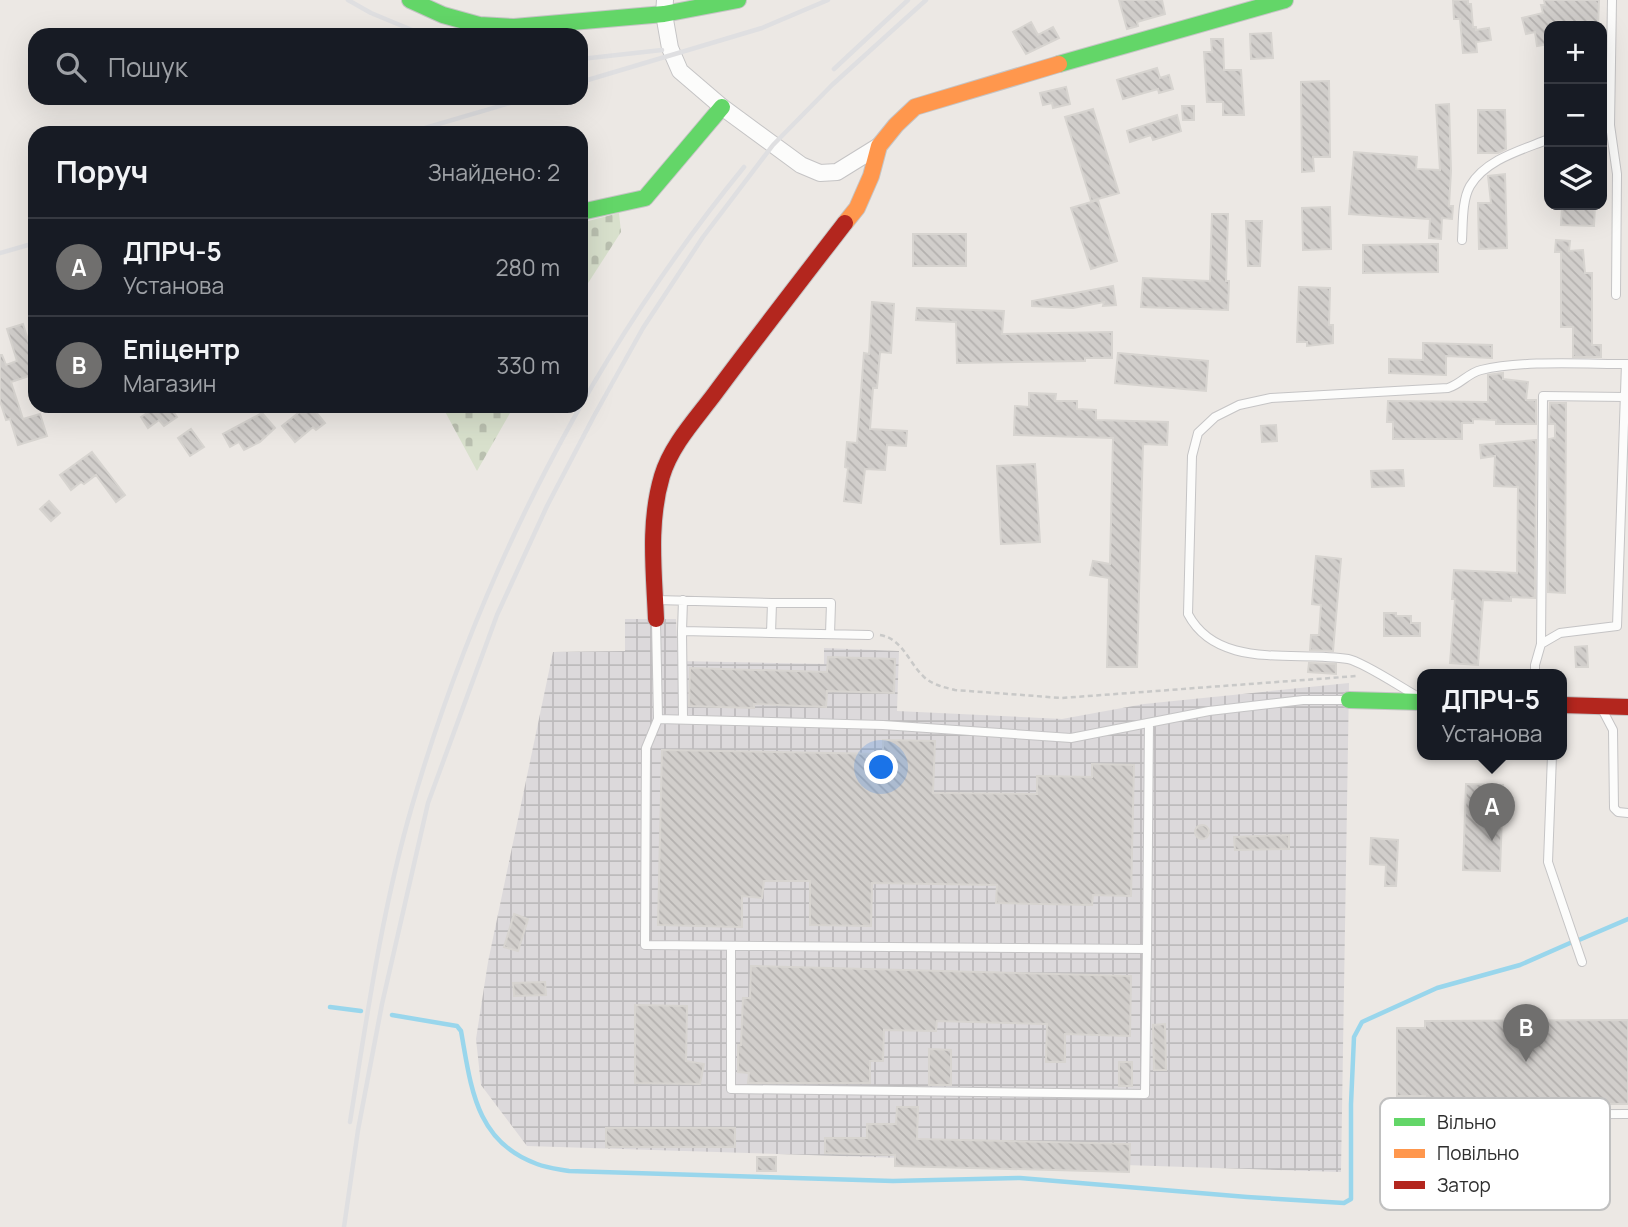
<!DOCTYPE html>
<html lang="uk">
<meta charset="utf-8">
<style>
:root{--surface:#171b24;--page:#242831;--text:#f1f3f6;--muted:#9ea1a6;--line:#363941;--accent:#706f6e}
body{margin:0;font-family:Manrope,sans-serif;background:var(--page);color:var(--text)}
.controls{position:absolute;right:21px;top:21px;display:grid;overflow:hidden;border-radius:14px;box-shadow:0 7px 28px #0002}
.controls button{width:63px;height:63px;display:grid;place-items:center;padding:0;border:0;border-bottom:2px solid var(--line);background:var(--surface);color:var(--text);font:35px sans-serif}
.you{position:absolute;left:882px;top:768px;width:24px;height:24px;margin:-18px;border:5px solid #fff;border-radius:50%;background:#1a73e8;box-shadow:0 0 0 10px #1a73e833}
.badge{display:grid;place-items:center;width:46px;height:46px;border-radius:50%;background:var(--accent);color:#fff;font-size:23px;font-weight:700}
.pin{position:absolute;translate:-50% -58px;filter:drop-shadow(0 2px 4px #0008)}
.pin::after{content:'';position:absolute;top:37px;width:24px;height:21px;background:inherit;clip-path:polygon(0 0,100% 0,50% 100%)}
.popup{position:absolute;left:1417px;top:669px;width:150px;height:91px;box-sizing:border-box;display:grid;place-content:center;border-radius:14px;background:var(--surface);filter:drop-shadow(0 2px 5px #0005);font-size:23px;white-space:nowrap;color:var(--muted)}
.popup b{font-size:26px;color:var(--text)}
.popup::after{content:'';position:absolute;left:50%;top:100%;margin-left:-14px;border:14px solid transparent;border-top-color:var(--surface)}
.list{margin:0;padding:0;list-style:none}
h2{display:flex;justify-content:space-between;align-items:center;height:91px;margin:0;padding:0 28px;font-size:30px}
h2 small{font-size:23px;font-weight:400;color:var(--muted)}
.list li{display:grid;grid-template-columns:46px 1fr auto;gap:21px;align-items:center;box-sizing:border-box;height:98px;padding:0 28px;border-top:2px solid var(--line)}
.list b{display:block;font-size:26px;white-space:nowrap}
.list p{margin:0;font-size:23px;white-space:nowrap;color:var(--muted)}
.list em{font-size:23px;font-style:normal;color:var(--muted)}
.icon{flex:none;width:38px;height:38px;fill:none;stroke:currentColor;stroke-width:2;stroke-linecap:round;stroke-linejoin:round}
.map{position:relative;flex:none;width:1628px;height:1227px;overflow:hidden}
.search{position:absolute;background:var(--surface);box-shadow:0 7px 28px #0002;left:28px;top:28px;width:560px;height:77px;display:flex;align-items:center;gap:18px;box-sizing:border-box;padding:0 24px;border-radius:21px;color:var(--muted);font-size:26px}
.panel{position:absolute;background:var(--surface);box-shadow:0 7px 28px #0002;left:28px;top:126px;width:560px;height:287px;border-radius:21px}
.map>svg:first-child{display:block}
.industrial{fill:url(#industrial-grid)}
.cemetery{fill:url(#cemetery-stones)}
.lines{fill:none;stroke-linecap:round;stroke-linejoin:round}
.stream{stroke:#99d6ec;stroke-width:4.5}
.building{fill:url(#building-back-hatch);stroke:#d7d4d0;stroke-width:2}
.lane-casing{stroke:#c5c4c5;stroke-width:10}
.street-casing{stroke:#c5c4c5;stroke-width:18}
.fast-casing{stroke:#c5c4c5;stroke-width:18}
.slow-casing{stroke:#c5c4c5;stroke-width:18}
.jam-casing{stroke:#c5c4c5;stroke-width:18}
.path{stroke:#c9c9c8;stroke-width:2.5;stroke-dasharray:5 3.5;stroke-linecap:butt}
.lane{stroke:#fcfcfb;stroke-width:8}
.street{stroke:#fcfcfb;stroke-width:16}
.fast{stroke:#63d668;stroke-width:16}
.slow{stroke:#ff974d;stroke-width:16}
.jam{stroke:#b3261e;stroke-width:16}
.rail{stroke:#dfdfe1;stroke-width:4.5}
.key{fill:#fff;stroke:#c0c0c0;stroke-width:2}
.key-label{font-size:19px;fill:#2e2e2e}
</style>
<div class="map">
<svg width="1628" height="1227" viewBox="0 0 1628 1227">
<defs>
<pattern id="industrial-grid" width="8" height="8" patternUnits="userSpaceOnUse" patternTransform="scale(1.75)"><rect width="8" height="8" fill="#dcd9db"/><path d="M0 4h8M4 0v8" fill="none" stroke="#bdbbbc"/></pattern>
<pattern id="cemetery-stones" width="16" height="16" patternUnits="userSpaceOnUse" patternTransform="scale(1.75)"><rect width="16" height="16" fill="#d8e0cc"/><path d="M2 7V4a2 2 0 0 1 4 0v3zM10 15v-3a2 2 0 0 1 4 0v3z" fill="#bac0b0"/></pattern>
<pattern id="building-back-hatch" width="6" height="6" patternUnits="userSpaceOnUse" patternTransform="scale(1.75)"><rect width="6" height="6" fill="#d1cecb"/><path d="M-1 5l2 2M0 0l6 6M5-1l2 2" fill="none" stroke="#b4b1af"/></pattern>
</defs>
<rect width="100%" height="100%" fill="#ece8e4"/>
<path class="industrial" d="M625,619H676L678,661L824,664V648L899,651L897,711L1062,719L1144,704L1349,683L1341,1172L527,1146L481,1085L476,1039L488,962L553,652L625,651Z"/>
<path class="cemetery" d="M619,213L621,232L581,294V223Z
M442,406H514L477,471Z"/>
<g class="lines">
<path class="stream" d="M1579,940L1628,919
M330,1007L361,1011
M392,1015L457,1026L461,1031C471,1086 475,1142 537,1164C547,1168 558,1169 569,1171L893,1181L1020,1178L1247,1197L1344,1203L1351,1199V1104L1354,1037L1362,1022L1437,988L1520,965L1570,943"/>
</g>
<path class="building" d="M1119,0H1162L1165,14L1137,22L1138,26L1127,29Z
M1453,0H1468V4H1471L1473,27H1476V30L1489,28L1491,40L1476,42L1477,52L1463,53L1460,19H1454Z
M1544,0H1599L1598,26H1549V44L1537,46L1535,32L1526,34L1522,18L1543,13L1541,5H1545Z
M1031,22L1038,35L1053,27L1059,38L1026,54L1013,32Z
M1271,33L1273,58L1251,59L1250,34Z
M1211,39H1223L1224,70H1241L1244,115H1223V102H1207L1204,52H1212Z
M1157,68L1160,78L1169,75L1173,89L1159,93L1158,89L1123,99L1117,80Z
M1329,81L1330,157H1313L1314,171L1302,172L1301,82Z
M1066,87L1070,104L1053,108L1052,103L1043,105L1040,93Z
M1449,104L1451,171L1449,206H1453L1452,219L1442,218L1441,239L1429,238L1430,219L1349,214L1354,152L1417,157L1416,169L1440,170L1436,105Z
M1182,106H1194V120H1183Z
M1093,109L1119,193L1091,201L1065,117Z
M1478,110H1505L1506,149L1498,153H1478Z
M1177,115L1181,131L1153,140L1151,135L1130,142L1127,131Z
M1505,174L1507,248L1479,249L1478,203H1491L1488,176Z
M1098,200L1117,261L1091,269L1071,208Z
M1562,205H1595L1594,226L1561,225Z
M1330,207L1331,249L1303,250L1302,208Z
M1212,214H1228L1226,281H1229L1228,310L1141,307L1143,278L1210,281Z
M1246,221H1262L1260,266H1248Z
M913,234H966V266H913Z
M1556,240L1570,241L1569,251L1583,250L1585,273H1592V345H1601V357H1573V327H1561V252H1555Z
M1438,244V272L1363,273V245Z
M1113,286L1116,305L1103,306L1104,302L1073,308L1032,306V301Z
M1299,287L1330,288L1329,325H1333V343L1307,346V342H1297Z
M872,302L894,304L891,353L880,352L877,388H873L870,429L907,431L906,446L887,445L885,470L865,469L861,503L844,501L848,468L845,467L847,442L857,443L864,353L869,354Z
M917,308L1004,311L1002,334L1112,332V358H1085V361L957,363L956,322L916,320Z
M23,324L33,356H35V374L11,382L23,419L40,414L47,436L18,445L10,419L6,420L0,401V355H2L6,365L17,361L7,329Z
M1423,343L1492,345V358L1446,356V375L1389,373V359L1423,360Z
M1118,353L1208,361L1206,391L1115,383Z
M1503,373V379L1528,382L1526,400H1536V424H1496V420L1473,419V423H1462V439H1393V422H1387L1388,401L1488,402V375Z
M1029,393L1056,394L1055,401H1077V409L1096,410V420L1168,422L1167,445L1143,444L1137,667H1107L1109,578L1090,575L1093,561L1110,564L1113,438L1014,435L1015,406L1029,407Z
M1550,403H1566L1565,593L1548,592L1549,439L1555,438V424H1549Z
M158,406H169L177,417L164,426L159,420L148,428L141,417Z
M307,406H311L325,423L316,430L313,427L295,442L282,426Z
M262,413L275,428L260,442L244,450L239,442L230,447L223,434Z
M1276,425L1277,441L1262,442L1261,426Z
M191,429L204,447L190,456L178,438Z
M1536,440L1535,598L1511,597V601L1483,600L1478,665L1450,663L1455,599H1452L1454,570L1517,573L1518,487L1494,486L1495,456L1481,458L1480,445Z
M92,452L125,495L116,502L96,475L84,484L81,482L71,490L60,475Z
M1035,464L1040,542L1001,544L997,466Z
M1403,470L1404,486L1372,487L1371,471Z
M49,501L60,513L51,521L40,509Z
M1316,556L1341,559L1333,651L1310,650L1311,635H1319L1321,605L1312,604Z
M1384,613H1396V616H1411V623H1420V636H1384Z
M1587,646L1588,667H1576L1575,647Z
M828,657L895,659L894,693L827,691L826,707L754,704V708L689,706L690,668L827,672Z
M1309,663L1336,664V674L1308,672Z
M883,740L935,741L933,793L1037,794V776L1092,777V764L1134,765L1131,896L1093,895L1092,905L996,903L997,885L872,883L871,926L810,925V881H764L762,898L742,896V927L658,925L662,750L883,754Z
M1466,784L1503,785L1500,871L1463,870Z
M1195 832a7 7 0 1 1 14 0a7 7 0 1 1-14 0Z
M1289,835V849L1235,850L1234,837Z
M1371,838L1398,840L1396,886H1385L1386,865L1370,864Z
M514,914L528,919L518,951L504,947Z
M751,966L1131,976L1130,1036L1065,1034V1062H1046L1047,1024L937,1021L936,1031L884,1030L883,1061H870V1083H748L749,1073L738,1072V1045H741L743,998H750Z
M545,982L546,995L514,996L513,983Z
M635,1005L687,1006L686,1061L704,1064L700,1084L635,1083Z
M1628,1020V1104H1568V1108H1526V1103L1425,1104V1096H1397V1028H1425V1021Z
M1165,1024L1166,1070H1154L1153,1025Z
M929,1049L951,1050V1085H929Z
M1119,1062H1132V1086H1119Z
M897,1107H918L917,1139L1130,1144L1129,1172L895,1166V1155L825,1153V1138H867V1124H896Z
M606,1128H735V1147H606Z
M757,1157H776V1171H757Z"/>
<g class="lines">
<defs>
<path id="lane" d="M1612,0L1610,125L1617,174L1616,295
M1462,240C1463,223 1462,200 1470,186C1486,159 1522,150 1549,139
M656,600L772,603
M683,600L682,631L771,633
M656,622L658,719L883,725L1071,738L1209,711L1303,700H1346
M682,631L683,719
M830,634L831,603H772L771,633L869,635
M1541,644L1543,396L1625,397
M1535,675V665L1541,644L1560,633L1617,626L1626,364
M1415,695C1399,686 1363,662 1348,659C1296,650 1218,671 1188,614L1192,456L1198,433L1215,417L1239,405L1271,398L1448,388C1461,384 1468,373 1481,370C1522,360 1584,364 1628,364
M1603,711L1613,730L1614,808L1618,812L1628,813
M658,719L646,748L645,945L1147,949L1149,723
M1552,755L1548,862L1582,962
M731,946V1089L1145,1094L1147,949
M1403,1115L1628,1114"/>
<path id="street" d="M665,0L664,14L670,48L680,71L722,107L801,165L820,173L837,172L879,146"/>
<path id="fast" d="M410,0L443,15L479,25L514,27L664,14L738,0
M1059,64L1285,0
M581,212L645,198L722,107
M1349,700L1422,702"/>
<path id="slow" d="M845,223L857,208L871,176L879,146L896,125L915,107L1059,64"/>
<path id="jam" d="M656,619C654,571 648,523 662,476C671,446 694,421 713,396C756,338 801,280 845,223
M1562,705L1628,707"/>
</defs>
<use href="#lane" class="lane-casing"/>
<use href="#street" class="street-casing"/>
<use href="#fast" class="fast-casing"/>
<use href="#slow" class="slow-casing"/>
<use href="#jam" class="jam-casing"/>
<path class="path" d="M880,635C903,639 908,662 924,677C933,685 943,687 955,690L1062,698L1357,676"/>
<use href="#lane" class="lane"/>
<use href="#street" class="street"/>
<use href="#fast" class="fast"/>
<use href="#slow" class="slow"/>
<use href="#jam" class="jam"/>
<path class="rail" d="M348,0L371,13L424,35
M581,59L662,50
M834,69L908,0
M581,82L762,28L828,0
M408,133L527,98
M0,253L35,243
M350,1122C367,1016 382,909 412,806C479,575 592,353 744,167
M344,1227L358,1130L382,1004L428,803L497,615L547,506L594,416L643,328L703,237L773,145L832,85L926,0"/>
</g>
<rect x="1380" y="1098" width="230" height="112" rx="10" class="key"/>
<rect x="1394" y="1118" width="31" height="8" fill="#63d668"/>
<rect x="1394" y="1149" width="31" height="9" fill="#ff974d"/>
<rect x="1394" y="1181" width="31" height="8" fill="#b3261e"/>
<g class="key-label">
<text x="1437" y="1129">Вільно</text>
<text x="1437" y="1160">Повільно</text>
<text x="1437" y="1192">Затор</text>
</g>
</svg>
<div class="controls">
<button>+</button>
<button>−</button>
<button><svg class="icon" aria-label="layers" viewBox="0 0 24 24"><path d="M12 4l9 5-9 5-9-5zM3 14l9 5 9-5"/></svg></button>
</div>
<div class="you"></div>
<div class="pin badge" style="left:1492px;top:841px">A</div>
<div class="popup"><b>ДПРЧ-5</b>Установа</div>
<div class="pin badge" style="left:1526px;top:1062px">B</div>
<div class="search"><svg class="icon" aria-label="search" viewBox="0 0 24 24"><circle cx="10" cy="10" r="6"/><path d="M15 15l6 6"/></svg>Пошук</div>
<section class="panel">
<h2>Поруч<small>Знайдено: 2</small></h2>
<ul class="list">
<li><span class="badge">A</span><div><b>ДПРЧ-5</b><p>Установа</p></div><em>280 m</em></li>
<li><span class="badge">B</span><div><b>Епіцентр</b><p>Магазин</p></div><em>330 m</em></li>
</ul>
</section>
</div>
